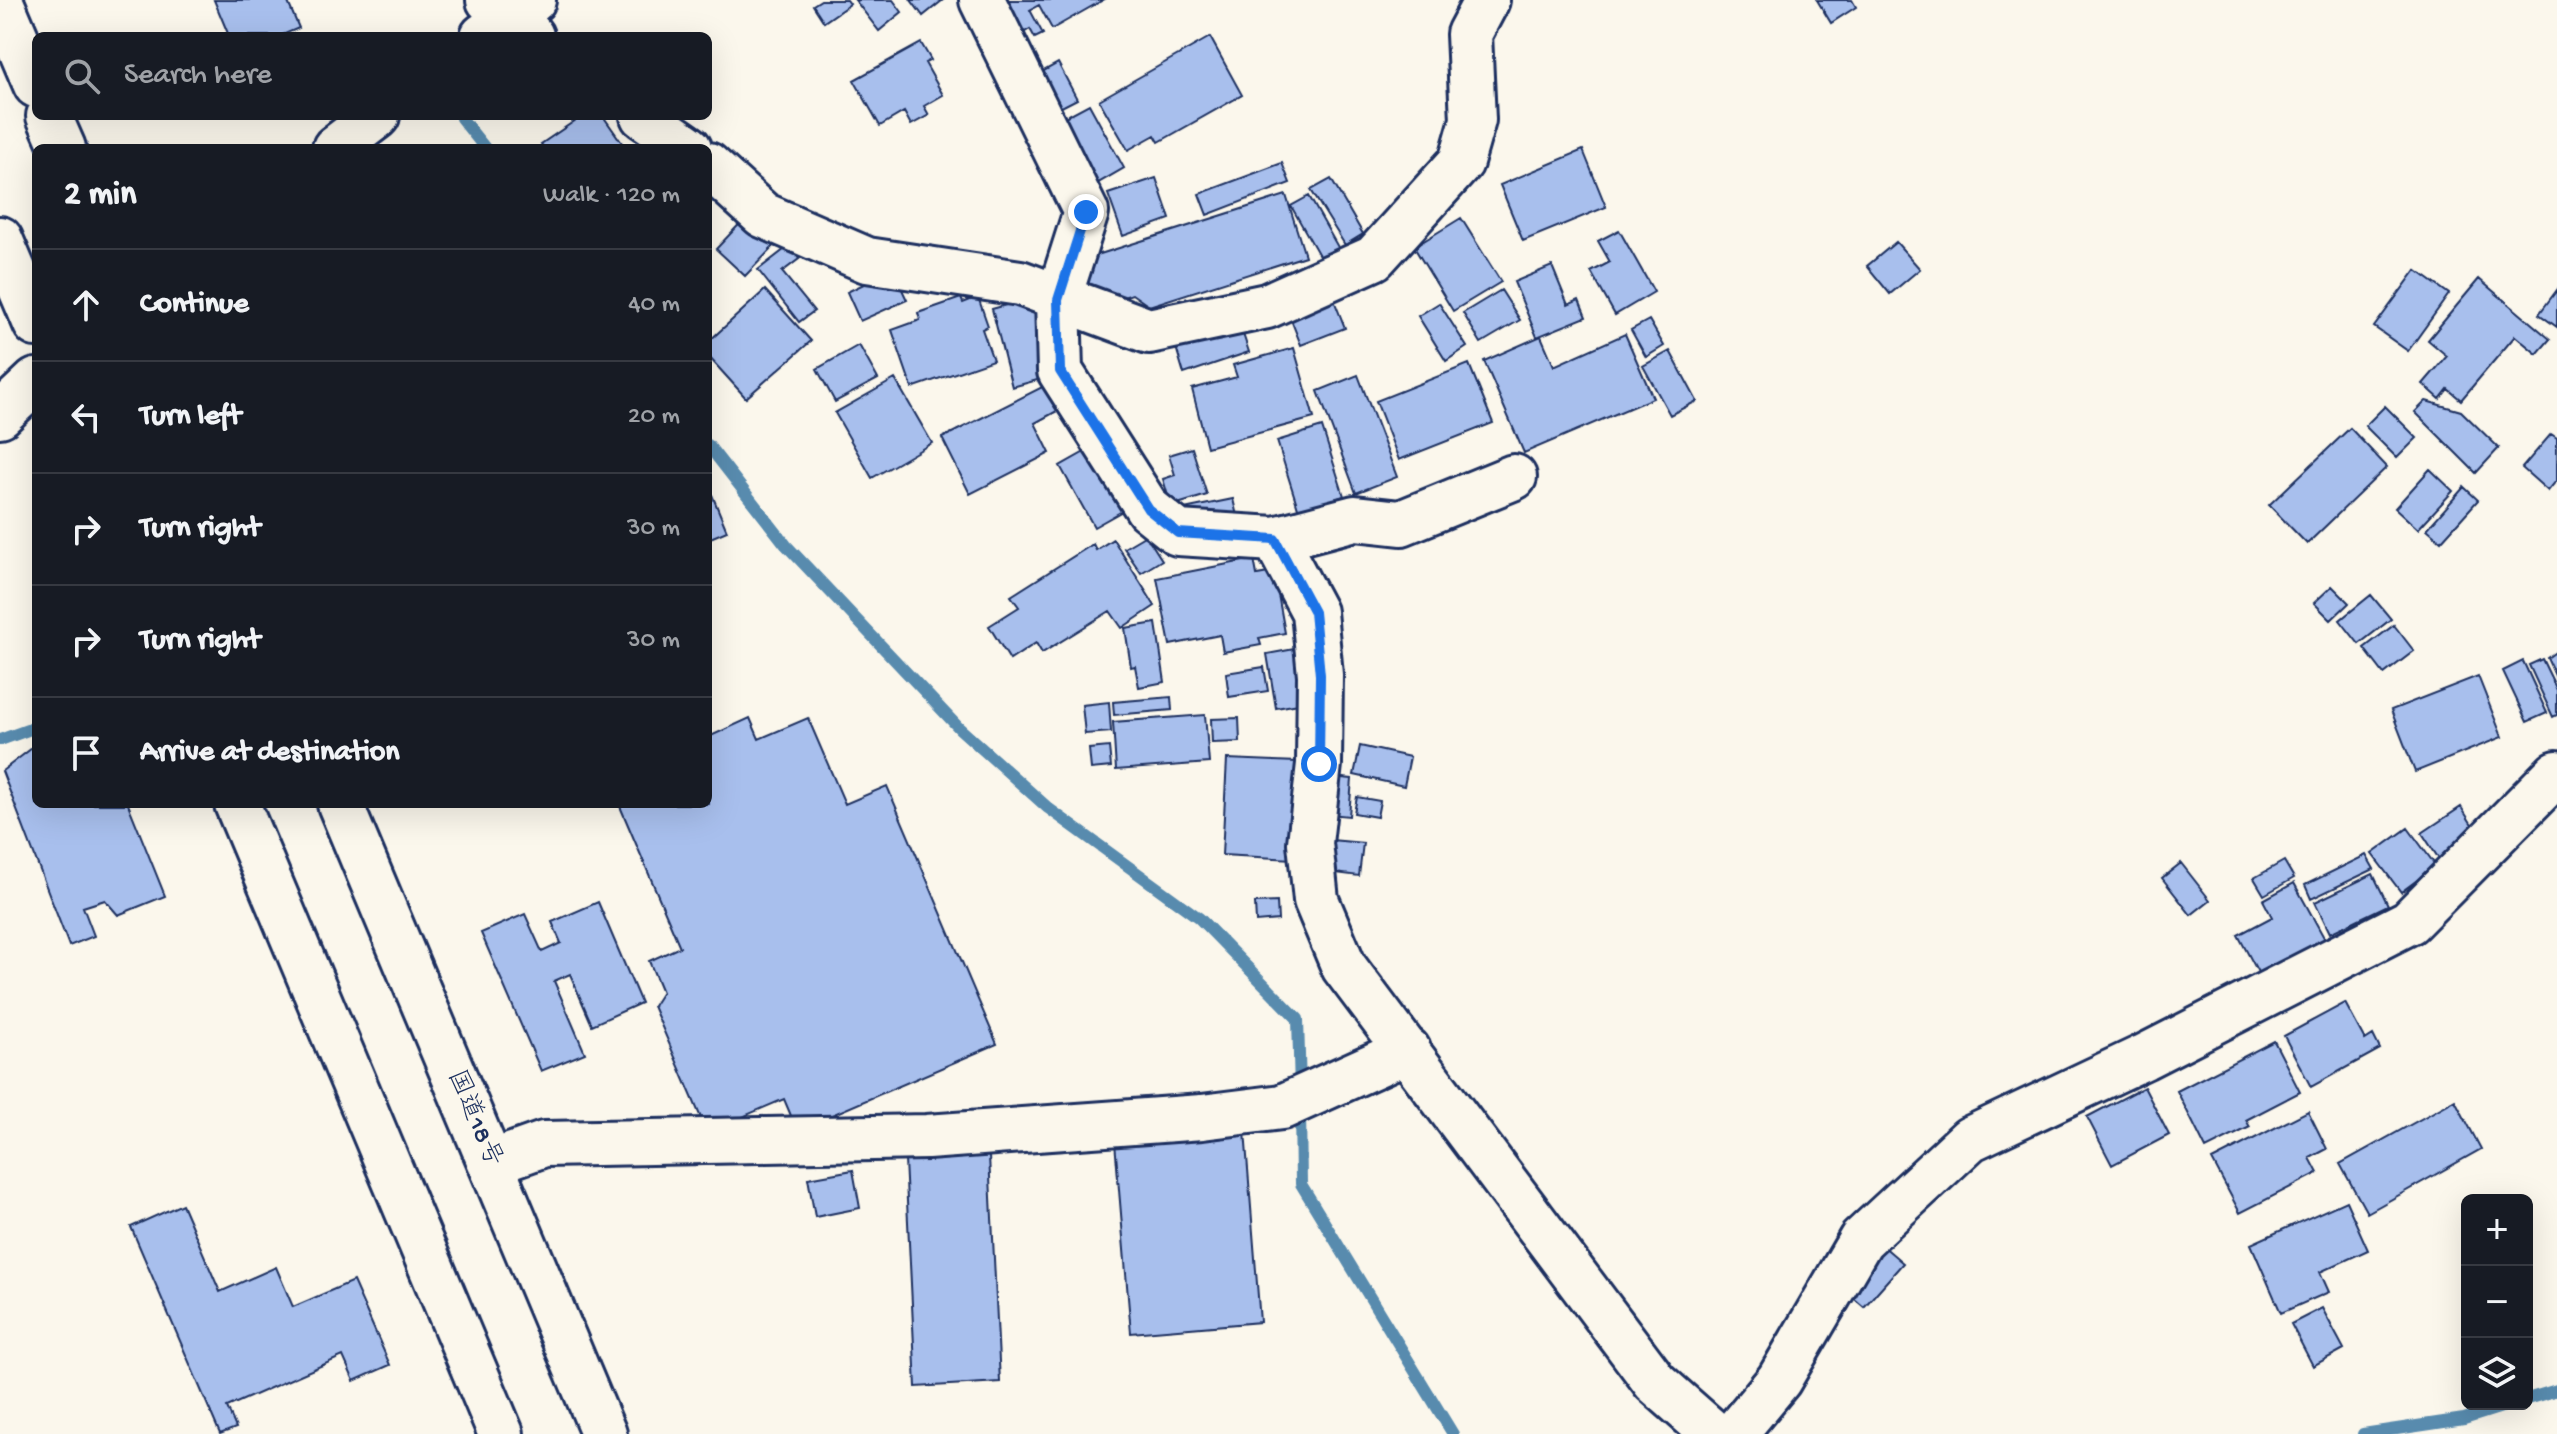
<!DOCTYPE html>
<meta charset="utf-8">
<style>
:root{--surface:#171b24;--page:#20242c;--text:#f1f3f6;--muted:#9ea1a6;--line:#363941}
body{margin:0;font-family:"Gochi Hand","Klee One",sans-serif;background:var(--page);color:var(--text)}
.controls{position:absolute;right:24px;bottom:24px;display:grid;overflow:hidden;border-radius:12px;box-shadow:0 8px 32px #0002}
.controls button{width:72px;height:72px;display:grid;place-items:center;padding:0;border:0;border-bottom:2px solid var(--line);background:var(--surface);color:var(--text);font:40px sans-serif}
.stop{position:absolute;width:24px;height:24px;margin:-18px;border:6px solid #1a73e8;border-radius:50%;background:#fff}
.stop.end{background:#1a73e8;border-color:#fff;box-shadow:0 2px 8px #0008}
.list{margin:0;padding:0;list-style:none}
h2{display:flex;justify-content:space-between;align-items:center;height:104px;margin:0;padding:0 32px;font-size:34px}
h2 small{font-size:26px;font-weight:400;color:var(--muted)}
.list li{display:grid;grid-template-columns:52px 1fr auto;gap:24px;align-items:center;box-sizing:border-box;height:112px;padding:0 32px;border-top:2px solid var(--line)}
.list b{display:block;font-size:30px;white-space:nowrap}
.list em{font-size:26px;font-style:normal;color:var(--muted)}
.icon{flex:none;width:44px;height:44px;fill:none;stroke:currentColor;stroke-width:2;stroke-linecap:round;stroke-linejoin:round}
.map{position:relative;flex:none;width:2557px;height:1434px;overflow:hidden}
.search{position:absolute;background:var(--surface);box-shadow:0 8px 32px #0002;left:32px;top:32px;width:680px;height:88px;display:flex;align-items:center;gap:20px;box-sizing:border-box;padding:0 28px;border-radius:12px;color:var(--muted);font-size:30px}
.panel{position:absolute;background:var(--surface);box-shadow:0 8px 32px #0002;left:32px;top:144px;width:680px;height:664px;border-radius:12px}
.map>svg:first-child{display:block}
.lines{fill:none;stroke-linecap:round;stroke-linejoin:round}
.stream{stroke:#598bae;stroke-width:12}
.building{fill:#a8bfed;stroke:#1b2f5e;stroke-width:2}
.minor-casing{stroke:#1b2f5e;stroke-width:50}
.major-casing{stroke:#1b2f5e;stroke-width:50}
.highway-casing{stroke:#1b2f5e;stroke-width:50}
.minor{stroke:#fbf7ec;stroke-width:44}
.major{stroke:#fbf7ec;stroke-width:44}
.highway{stroke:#fbf7ec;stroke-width:44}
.route{stroke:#1a73e8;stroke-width:10}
.labels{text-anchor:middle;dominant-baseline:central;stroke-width:7;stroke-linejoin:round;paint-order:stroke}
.street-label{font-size:26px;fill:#1b2f5e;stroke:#fbf7ec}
</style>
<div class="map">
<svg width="2557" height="1434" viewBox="0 0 2557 1434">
<rect width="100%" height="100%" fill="#fbf7ec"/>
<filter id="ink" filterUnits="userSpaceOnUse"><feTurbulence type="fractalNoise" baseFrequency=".0125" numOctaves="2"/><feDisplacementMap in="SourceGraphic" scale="16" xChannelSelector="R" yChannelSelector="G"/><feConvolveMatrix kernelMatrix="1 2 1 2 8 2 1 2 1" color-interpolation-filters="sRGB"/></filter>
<g filter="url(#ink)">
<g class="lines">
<path class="stream" d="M461,118L485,148
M708,445L786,545L959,728L1048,808L1199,918L1298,1019L1300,1090
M0,740L36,727
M1300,1108L1301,1184L1453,1434
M2527,1399L2557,1390
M2363,1434L2464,1419L2511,1404"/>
</g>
<path class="building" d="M214,0H287L299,28L280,36H229Z
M821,0H847L850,4L824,22L813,5Z
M855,0H893L902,12L879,31Z
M911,0H943L923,16Z
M983,0H1103L1052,29L1039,5L1030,10L1043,34L1035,38L1030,29L1007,43Z
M1817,0H1852L1856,7L1831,23Z
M1210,37L1242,95L1159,142L1155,135L1128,150L1099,100Z
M921,43L931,60L925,63L943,95L924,106L929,115L911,125L904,112L880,126L854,80Z
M1058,63L1077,99L1048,114L1029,79Z
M1089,104L1124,168L1086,190L1050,125Z
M582,116H603L622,143L614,148H544L541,144Z
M1583,150L1606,207L1523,241L1500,185Z
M1282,163L1290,183L1207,215L1199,194Z
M1156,178L1170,219L1123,236L1108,194Z
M1331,179L1363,234L1345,245L1311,190Z
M1286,195L1305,256L1149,306L1132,294L1090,308L1075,262Z
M1309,196L1339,249L1321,259L1291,206Z
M749,214L778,242L745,276L716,249Z
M1461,218L1501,282L1453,311L1414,247Z
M1619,230L1654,292L1615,315L1591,272L1610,262L1598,241Z
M1896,242L1920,269L1890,294L1867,266Z
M789,246L799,259L782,272L814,311L799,322L758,270Z
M1552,266L1568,305L1579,300L1586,317L1537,337L1514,282Z
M893,270L907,300L860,321L847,292Z
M2416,270L2449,294L2408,351L2374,327Z
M2479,279L2550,339L2537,354L2515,336L2461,400L2448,389L2440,399L2423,384L2447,356L2428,340Z
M765,290L811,341L746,398L708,356V342Z
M1501,290L1520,320L1481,343L1463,313Z
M2557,290V327L2539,314Z
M1332,295L1345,328L1301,345L1288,312Z
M978,297L988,326L982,329L993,360L912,388L892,330L920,320L918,313L961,298L963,303Z
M1031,298L1052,376L1012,387L992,309Z
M1439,303L1467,347L1446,361L1418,316Z
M1649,320L1664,346L1646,357L1631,330Z
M1239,322L1249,352L1184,374L1175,344Z
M1625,334L1653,398L1524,453L1484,361L1541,336L1554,366Z
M859,345L878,379L835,402L817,369Z
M1294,348L1314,418L1207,447L1192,389L1237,377L1233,365Z
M1670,351L1697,401L1670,415L1643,366Z
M1469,364L1493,423L1399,460L1376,401Z
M1358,375L1397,477L1356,493L1318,391Z
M895,379L932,443L872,478L835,413Z
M1056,380L1068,405L1035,423L1050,453L970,494L942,438Z
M2426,401L2461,411L2499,448L2476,473L2415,412Z
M2385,406L2417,438L2397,458L2365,426Z
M1322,427L1344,496L1299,511L1277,441Z
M2350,428L2387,467L2307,544L2269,505Z
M2551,434L2557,438V480L2548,491L2522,468Z
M1097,445L1131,506L1094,527L1060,466Z
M1192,448L1207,495L1171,506L1163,479L1175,475L1169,455Z
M2430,469L2453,491L2418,529L2395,508Z
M708,485L727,531L708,539Z
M2464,487L2478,500L2441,541L2427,529Z
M1233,499L1237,516L1188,527L1184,509Z
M1146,535L1162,560L1141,573L1124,548Z
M1113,539L1155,606L1122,628L1110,611L1042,653L1036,643L1010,660L989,626L1019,607L1011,596L1093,544L1096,550Z
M1254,559L1257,575L1274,572L1285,633L1259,638L1261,645L1223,652L1220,635L1170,645L1157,578Z
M2332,586L2349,603L2331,620L2314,603Z
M2371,595L2391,619L2359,644L2340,620Z
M1156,623L1165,682L1139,687L1135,666L1131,667L1125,628Z
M2394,625L2414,651L2384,674L2364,648Z
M1300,648L1310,702L1276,708L1267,654Z
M2557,651V680L2547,658Z
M2542,659L2557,690V715L2553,717L2529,665Z
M2523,661L2547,713L2527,722L2503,671Z
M1264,667L1268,691L1229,697L1226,673Z
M2478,676L2502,737L2415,772L2391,710Z
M1171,697L1172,710L1114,715L1113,702Z
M1109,702L1111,732L1085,734L1082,705Z
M1205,715L1209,763L1116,770L1113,722Z
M750,718L759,739L808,718L845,804L887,786L997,1044L797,1130L784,1099L707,1132L653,1006L662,992L649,961L680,947L619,804H708V729L711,736Z
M1239,718L1240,742L1212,743L1211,719Z
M36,745V804H128L165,896L118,915L105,900L83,907L94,936L69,946L2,771Z
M1360,746L1410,757L1404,786L1354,775Z
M1109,747L1111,767L1091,769L1089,749Z
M1227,759L1298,762L1293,859L1222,855Z
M1332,777L1352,779L1349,816L1329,814Z
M1357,797L1380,801L1377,817L1354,813Z
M2461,807L2478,834L2439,859L2422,833Z
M2408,828L2436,866L2401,892L2372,854Z
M1331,840L1363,843L1359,876L1327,872Z
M2366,855L2374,869L2311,899L2305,885Z
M2284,861L2294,878L2264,895L2254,878Z
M2181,863L2210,900L2191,915L2162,878Z
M2373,874L2388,905L2330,933L2315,902Z
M2294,883L2327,943L2261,978L2238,935L2272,917L2263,900Z
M598,902L641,1003L592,1025L570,974L554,981L585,1053L541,1071L481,933L525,914L542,952L561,943L552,922Z
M1277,902L1278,920L1256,922L1255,903Z
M2345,1003L2365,1040L2373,1035L2380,1049L2311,1087L2284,1036Z
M2274,1041L2300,1092L2246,1120L2250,1127L2206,1149L2177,1091Z
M2144,1087L2169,1135L2112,1165L2087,1117Z
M2455,1100L2481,1149L2367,1213L2340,1164Z
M2308,1111L2327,1149L2310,1158L2318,1173L2240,1213L2212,1160Z
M1245,1131L1260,1322L1131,1333L1115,1142Z
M989,1156L1000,1382L916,1387L905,1160Z
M853,1170L860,1208L815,1217L808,1178Z
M2346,1201L2368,1250L2320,1272L2329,1292L2281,1313L2251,1244Z
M182,1204L220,1292L276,1267L293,1307L353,1281L390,1365L354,1381L343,1356L227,1407L236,1428L220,1434L131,1227Z
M1882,1245L1903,1263L1864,1307L1843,1289Z
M2322,1308L2344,1349L2313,1366L2291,1324Z"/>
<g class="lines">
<defs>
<path id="minor" d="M489,0L512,14L531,36
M982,0L1086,212L1058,300L1060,371L1148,509L1178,533L1275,539L1314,612L1320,675L1319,764L1310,843L1316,900L1344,967L1655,1382L1714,1434
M643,116L689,148
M708,165L763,215L867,260L1020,283L1149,331L1267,306L1374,258L1461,162L1473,120L1469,34L1487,0
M1275,539L1355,518L1401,523L1514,477
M491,1163L544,1144L927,1137L1202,1117L1282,1107L1408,1050
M1734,1434L1779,1380L1861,1240L1970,1139L2144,1057L2409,922L2557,773"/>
<path id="major" d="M483,36L533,0
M335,148L377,116"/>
<path id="highway" d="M0,0L36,85
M49,116L63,148
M0,239L36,324
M0,415L36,381
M237,804L501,1434
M340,804L604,1434"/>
</defs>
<use href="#minor" class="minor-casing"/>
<use href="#major" class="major-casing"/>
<use href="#highway" class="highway-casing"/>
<use href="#minor" class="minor"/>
<use href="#major" class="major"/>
<use href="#highway" class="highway"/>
</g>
</g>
<g class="lines" filter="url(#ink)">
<path class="route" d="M1086,212L1058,300L1060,371L1148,509L1178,533L1275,539L1314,612L1320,675L1319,764"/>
</g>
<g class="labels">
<g class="street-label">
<text transform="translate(473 1119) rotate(67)">国道18号</text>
</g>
</g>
</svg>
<div class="controls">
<button>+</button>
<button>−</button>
<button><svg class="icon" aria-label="layers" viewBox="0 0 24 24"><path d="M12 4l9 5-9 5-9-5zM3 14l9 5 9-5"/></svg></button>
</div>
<div class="stop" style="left:1319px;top:764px"></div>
<div class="stop end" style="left:1086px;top:212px"></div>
<div class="search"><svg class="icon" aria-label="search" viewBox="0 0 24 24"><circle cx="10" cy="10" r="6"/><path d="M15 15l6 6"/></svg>Search here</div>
<section class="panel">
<h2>2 min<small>Walk · 120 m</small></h2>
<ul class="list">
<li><svg class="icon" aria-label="ahead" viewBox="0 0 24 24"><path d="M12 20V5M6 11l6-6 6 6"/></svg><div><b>Continue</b></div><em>40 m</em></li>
<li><svg class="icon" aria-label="left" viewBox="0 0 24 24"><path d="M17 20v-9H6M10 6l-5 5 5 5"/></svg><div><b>Turn left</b></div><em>20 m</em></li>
<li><svg class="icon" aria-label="right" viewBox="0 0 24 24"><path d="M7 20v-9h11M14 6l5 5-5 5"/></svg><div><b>Turn right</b></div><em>30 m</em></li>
<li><svg class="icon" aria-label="right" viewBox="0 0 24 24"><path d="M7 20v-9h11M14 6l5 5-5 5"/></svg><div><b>Turn right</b></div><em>30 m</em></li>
<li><svg class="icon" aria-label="arrive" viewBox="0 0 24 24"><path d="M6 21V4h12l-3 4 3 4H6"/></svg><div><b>Arrive at destination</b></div></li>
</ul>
</section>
</div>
